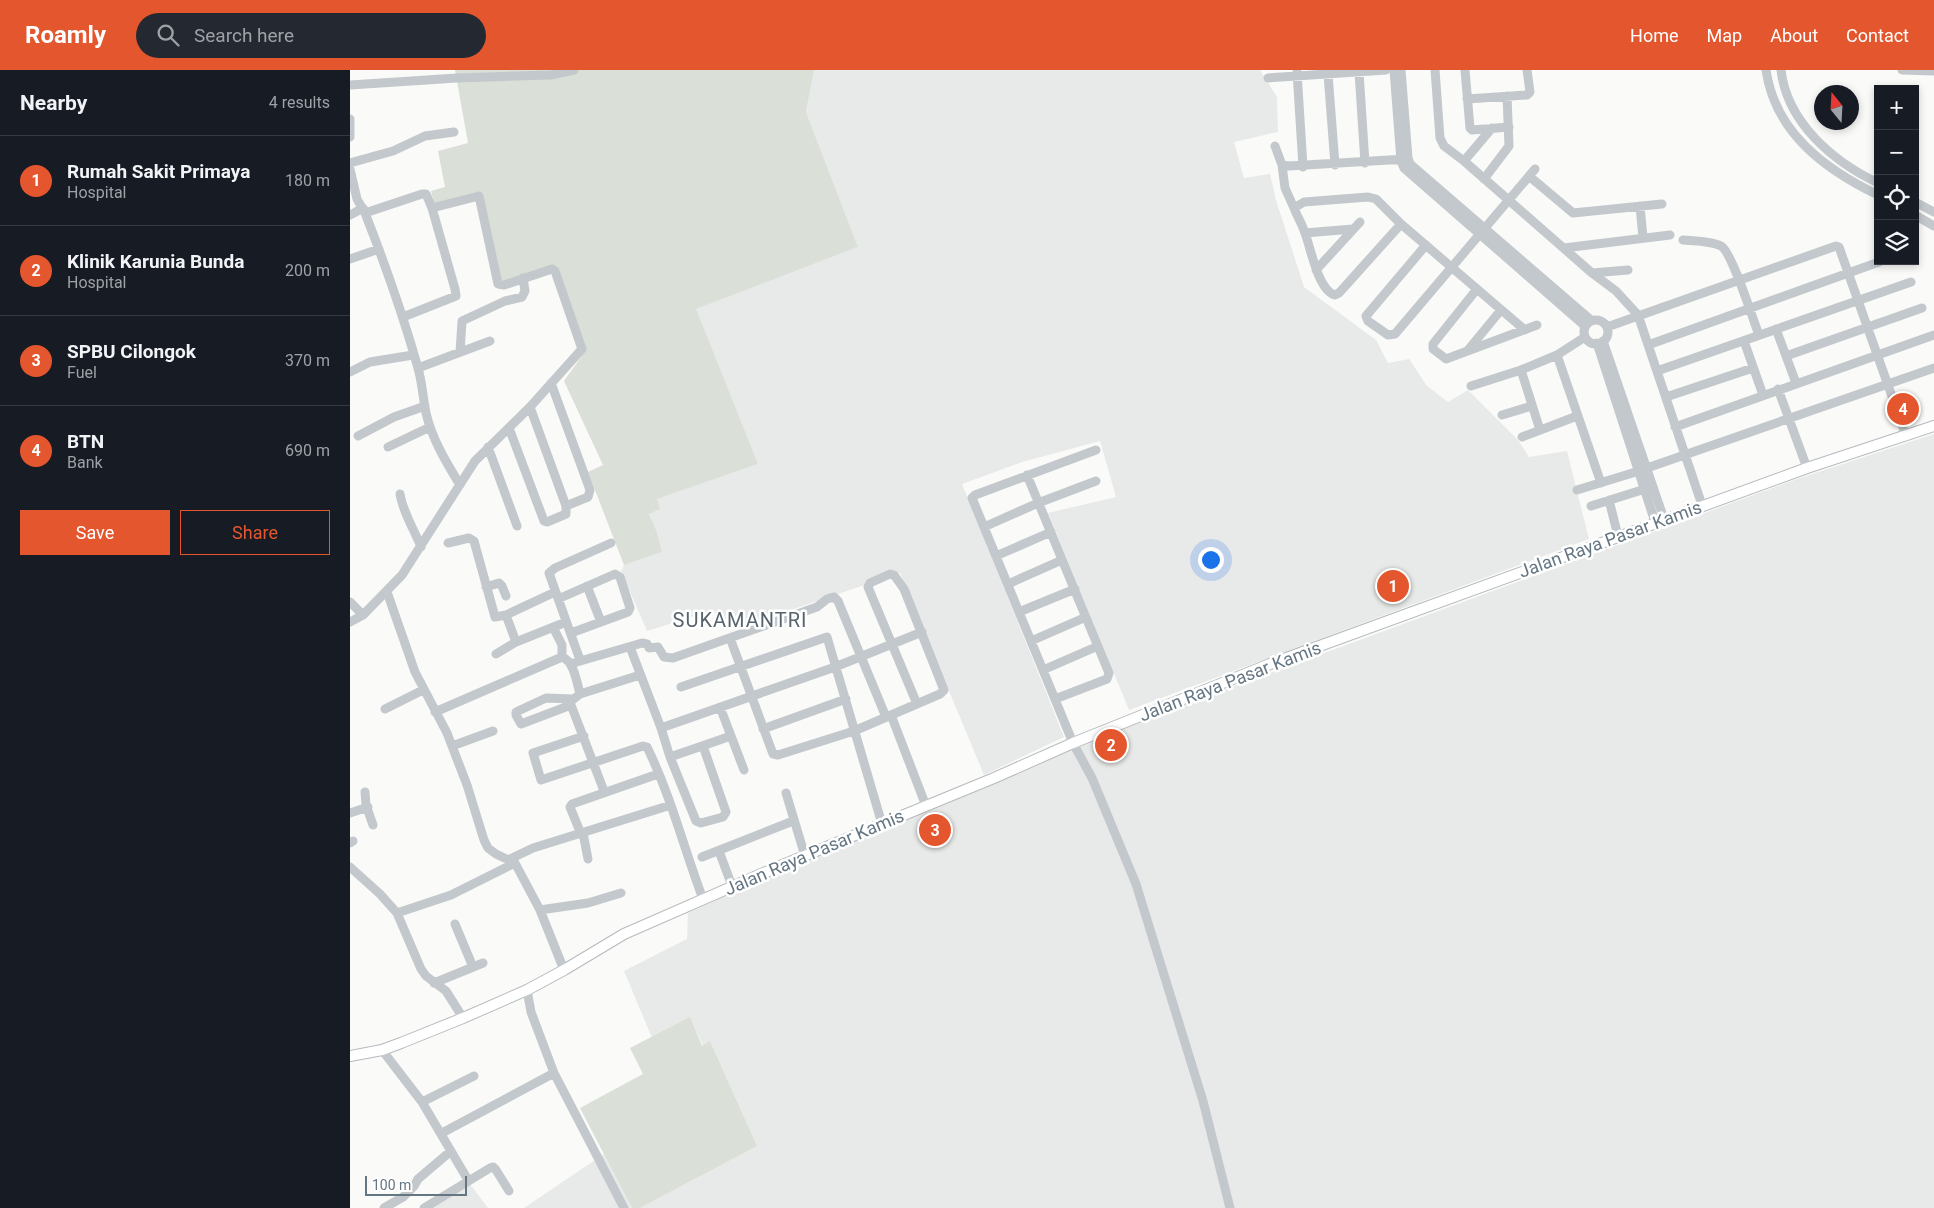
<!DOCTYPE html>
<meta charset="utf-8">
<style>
:root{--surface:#171b24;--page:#242831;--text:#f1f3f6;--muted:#9ea1a6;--line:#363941;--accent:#e4572e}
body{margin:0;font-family:Roboto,sans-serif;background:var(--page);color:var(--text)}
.controls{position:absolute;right:15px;top:15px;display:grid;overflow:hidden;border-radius:0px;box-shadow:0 2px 8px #0003}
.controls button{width:45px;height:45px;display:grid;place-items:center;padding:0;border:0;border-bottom:1px solid var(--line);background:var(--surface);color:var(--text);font:25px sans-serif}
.compass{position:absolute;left:1464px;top:15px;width:45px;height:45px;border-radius:50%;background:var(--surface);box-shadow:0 2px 8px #0003;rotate:342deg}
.scale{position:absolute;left:15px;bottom:12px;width:102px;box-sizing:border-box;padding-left:5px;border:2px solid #657683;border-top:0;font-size:14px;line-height:18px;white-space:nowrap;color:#657683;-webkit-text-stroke:4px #fff;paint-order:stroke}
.you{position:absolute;left:860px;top:489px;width:18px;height:18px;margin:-12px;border:4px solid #fff;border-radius:50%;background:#1a73e8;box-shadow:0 0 0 8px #1a73e833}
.badge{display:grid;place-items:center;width:32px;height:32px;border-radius:50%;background:var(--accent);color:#fff;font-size:16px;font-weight:700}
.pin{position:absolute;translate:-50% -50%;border:2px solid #fff;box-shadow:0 1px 5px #0006}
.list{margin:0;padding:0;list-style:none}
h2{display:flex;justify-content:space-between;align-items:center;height:65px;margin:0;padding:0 20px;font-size:21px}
h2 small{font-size:16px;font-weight:400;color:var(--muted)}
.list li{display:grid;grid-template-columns:32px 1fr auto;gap:15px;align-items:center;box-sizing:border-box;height:90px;padding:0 20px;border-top:1px solid var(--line)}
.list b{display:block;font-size:19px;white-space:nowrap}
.list p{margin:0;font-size:16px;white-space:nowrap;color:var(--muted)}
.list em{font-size:16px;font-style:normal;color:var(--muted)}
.actions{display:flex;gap:10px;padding:15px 20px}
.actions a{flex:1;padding:11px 0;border:1px solid var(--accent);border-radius:0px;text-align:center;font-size:18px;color:var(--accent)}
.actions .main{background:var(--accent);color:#fff}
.icon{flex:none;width:28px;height:28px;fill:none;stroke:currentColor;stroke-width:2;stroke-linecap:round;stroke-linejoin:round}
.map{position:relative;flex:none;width:1584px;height:1138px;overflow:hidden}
header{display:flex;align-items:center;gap:30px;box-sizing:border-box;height:70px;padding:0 25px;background:var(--accent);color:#fff}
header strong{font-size:24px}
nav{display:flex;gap:28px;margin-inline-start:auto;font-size:18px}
.search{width:350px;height:45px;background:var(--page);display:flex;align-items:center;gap:12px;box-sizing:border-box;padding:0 18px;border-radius:28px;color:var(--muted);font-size:19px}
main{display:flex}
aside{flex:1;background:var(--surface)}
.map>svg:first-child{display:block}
.built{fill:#e8e9e9}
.green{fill:#dadfd7}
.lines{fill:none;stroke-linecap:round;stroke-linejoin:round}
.major-casing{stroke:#b5babe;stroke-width:12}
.minor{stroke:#c3c8cc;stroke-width:9}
.major{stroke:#fff;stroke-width:10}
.labels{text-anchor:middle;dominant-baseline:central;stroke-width:5;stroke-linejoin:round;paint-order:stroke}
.street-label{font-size:18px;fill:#657683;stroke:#fff}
.quarter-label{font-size:20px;letter-spacing:1px;fill:#57646e;stroke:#fff}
</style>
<header>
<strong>Roamly</strong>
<div class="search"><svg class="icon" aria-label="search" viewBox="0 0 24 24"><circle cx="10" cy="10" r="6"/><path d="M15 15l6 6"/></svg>Search here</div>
<nav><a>Home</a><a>Map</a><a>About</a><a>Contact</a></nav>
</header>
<main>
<aside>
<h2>Nearby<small>4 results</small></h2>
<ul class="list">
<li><span class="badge">1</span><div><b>Rumah Sakit Primaya</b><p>Hospital</p></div><em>180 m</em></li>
<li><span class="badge">2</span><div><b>Klinik Karunia Bunda</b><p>Hospital</p></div><em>200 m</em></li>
<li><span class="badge">3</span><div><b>SPBU Cilongok</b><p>Fuel</p></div><em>370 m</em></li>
<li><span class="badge">4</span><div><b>BTN</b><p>Bank</p></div><em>690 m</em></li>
</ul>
<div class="actions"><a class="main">Save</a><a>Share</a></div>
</aside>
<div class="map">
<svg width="1584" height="1138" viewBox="0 0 1584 1138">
<rect width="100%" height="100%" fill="#fafaf8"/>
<path class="built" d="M464,0H910L927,27L928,62L884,72L894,108L920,104L926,130L954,217L1026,270L1038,293L1059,289L1077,316L1098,332L1118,320L1168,370L1179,387L1217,381L1239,469L779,640L698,443L766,427L750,371L672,392L612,414L714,667L634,705L550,503L411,550L370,554L364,540L297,561L271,501L274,495L312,482L307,462L299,444L307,429L408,394L345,239L508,177L456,42Z
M1584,364V1138H290L407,1076L360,971L353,976L340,948L302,968L274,901L337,869L338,843L452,792L784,653L1447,409Z
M254,1084L282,1138H174Z
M120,1114L138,1138H81Z"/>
<path class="green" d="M105,0H464L456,42L508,177L346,239L408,394L307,429L310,439L299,444L307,462L312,482L274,495L238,402L253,395L214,311L236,280L201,196L151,213L131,122L84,134L81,121L95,117L88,81L118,73Z
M340,947L352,976L360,971L407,1076L290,1138H282L230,1038L293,1004L280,978Z"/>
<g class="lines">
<defs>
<path id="major" d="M0,986L32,980L51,973L113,948L177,920L214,900L274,864L425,798L644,708L723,673L920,594L1457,398L1584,356"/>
</defs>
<use href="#major" class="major-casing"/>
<path class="minor" d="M1044,0L1051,91L1054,98L1235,256
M1051,0L1058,88L1060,94L1242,251
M1085,0L1090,68L1094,76L1114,91L1242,203L1266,221L1288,245L1352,435
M1115,0L1120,58L1122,60L1159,57
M1416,0C1425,62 1474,99 1528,125
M1431,0C1437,52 1482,91 1528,113
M1552,0L1584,1
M947,2L953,97
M1009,2L1015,93
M978,4L985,95
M918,8L1036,0
M0,15L107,8L201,5L224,0
M1117,29L1177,25L1180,22L1177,0
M0,49V67
M925,76L932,95L939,96L1056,89
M1114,91L1142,58
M0,93L43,81L75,66L104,62
M932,95L935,118L944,138
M0,99L7,129L15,143C35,194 53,245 68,298C72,312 73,328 76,343C82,369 96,392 110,415
M1179,106L1223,143L1312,134
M1134,109L1159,76L1157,26
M1565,132L1584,142
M1290,136L1293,168
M0,145L13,138
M1565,145L1584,156
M1051,154L989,223L985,225C968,220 961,179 955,163C952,154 947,146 944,138L954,132L1018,127L1026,129L1051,154L1175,260
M955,163L1003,159
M1333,170C1344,171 1361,171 1371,176C1382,182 1403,250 1409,265
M1076,175L1016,246L1018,251L1038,265L1045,264L1185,99
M1214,178L1320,165
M0,189L29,179
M966,200L1010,152
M1242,203L1278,200
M1127,219L1083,274V279L1096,289L1187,255
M53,247L106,226L105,219L82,138
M1234 262a12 12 0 1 1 24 0a12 12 0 1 1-24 0Z
M1257,257L1486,176L1489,177L1556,366
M1426,259L1446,313
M1253,271L1314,449
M1394,271L1413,325
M1247,273L1305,452
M1298,275L1529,192
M1118,280L1151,240
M110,282L112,251L155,231L172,227L175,221L173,208
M1207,285L1251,413
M1436,286L1572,238
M68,298L140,271
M1171,300L1190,360
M1307,301L1561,212
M0,302L20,292L63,285
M1121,316L1171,300L1207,285L1235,267
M1428,319L1457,398
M1316,327L1403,298
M180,337L216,436
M1152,345L1182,336
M1325,357L1584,265
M159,358L194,451L197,452L216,444V436L238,427L240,420L201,313
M8,366L44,347L75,336
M1172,367L1227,346
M38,377L80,357
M138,377L167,456
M746,380L625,425L622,428L723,673L742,708L786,814L853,1031L880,1138
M1297,398L1584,298
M677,405L759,603L757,609L705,629
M1227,420L1289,401
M50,424C53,443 64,459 71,477
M1259,430L1268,466
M1241,436L1295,419
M634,457L688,433L746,411
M98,473L119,468L124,471L145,547L156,545L205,522
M646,486L701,462
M658,514L712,490
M237,516L251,552
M136,517L149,513L152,516L156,526
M37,522L65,602L97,663L117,715L134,770L138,778L146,784L165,793L190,840L214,900
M208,529L265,504L270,507L280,538L278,542L221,563
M0,532L13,545
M669,542L725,519
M156,545L166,572
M0,552L13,545L52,505L125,391L180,337L232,279L205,201L202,199L154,215L148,214L129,126L82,138L76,124H72L15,143
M203,557L212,575V587
M380,568L423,684L428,685L504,661L590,624L594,620L554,519L544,505L540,504L520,513L518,517L567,634
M681,571L736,547
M280,577L311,658L320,687L346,751L351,753L373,747L376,742L353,676
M146,584L166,572L216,552
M230,590L199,503L205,498L261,473
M220,594L292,573L297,574L299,578L308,577L314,587L323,588L467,537L477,529L484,527L488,531L536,647
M693,600L748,576
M331,617L477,567L532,754
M221,635L171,654L166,645V642L196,628L222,629
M370,637L394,700
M35,639L73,620
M85,642L212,587C224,591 227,613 230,624
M541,645L576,736
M311,658L485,597L572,562
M413,659L496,629
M234,666L183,683L191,710L293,676L297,677C321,726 334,779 353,829
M102,676L143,661
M320,687L381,666
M254,721L221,635V631L230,624L290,605
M15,722L16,735L23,755
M436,723L455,786
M0,743L18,737
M233,763L238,789
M231,764L220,737L222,734L308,704
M0,773L3,771
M369,781L382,816
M352,787L443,751
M158,790L183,778L321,735
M0,797L30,824L47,843L71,899L76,906L96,921L113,948
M190,840L238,833L271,823
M47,843L101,825L165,793
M105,854L123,897
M84,913L133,893
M177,920L181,942L204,1003L274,1138
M32,980L72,1032L118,1110
M72,1032L124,1006
M92,1063L204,1003
M34,1138L53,1127L64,1116L68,1109L101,1081
M74,1138L140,1098L143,1097L146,1100L159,1121"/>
<use href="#major" class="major"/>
</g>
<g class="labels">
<g class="street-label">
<text transform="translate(1260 469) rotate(-20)">Jalan Raya Pasar Kamis</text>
<text transform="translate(880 611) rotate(-21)">Jalan Raya Pasar Kamis</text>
<text transform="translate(464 782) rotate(-23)">Jalan Raya Pasar Kamis</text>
</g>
<g class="quarter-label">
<text x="390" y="550">SUKAMANTRI</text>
</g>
</g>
</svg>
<div class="controls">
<button>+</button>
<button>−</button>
<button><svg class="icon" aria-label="locate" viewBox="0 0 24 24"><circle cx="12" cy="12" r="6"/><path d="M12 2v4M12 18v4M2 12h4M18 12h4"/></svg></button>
<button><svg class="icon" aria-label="layers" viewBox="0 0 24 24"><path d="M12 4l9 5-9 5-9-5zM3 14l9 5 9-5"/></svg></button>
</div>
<svg class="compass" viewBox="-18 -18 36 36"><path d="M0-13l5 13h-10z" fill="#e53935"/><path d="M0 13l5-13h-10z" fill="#9ea1a6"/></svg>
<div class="scale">100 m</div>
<div class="you"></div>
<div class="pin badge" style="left:1043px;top:516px">1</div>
<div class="pin badge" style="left:761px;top:675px">2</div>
<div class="pin badge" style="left:585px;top:760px">3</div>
<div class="pin badge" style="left:1553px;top:339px">4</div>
</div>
</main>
